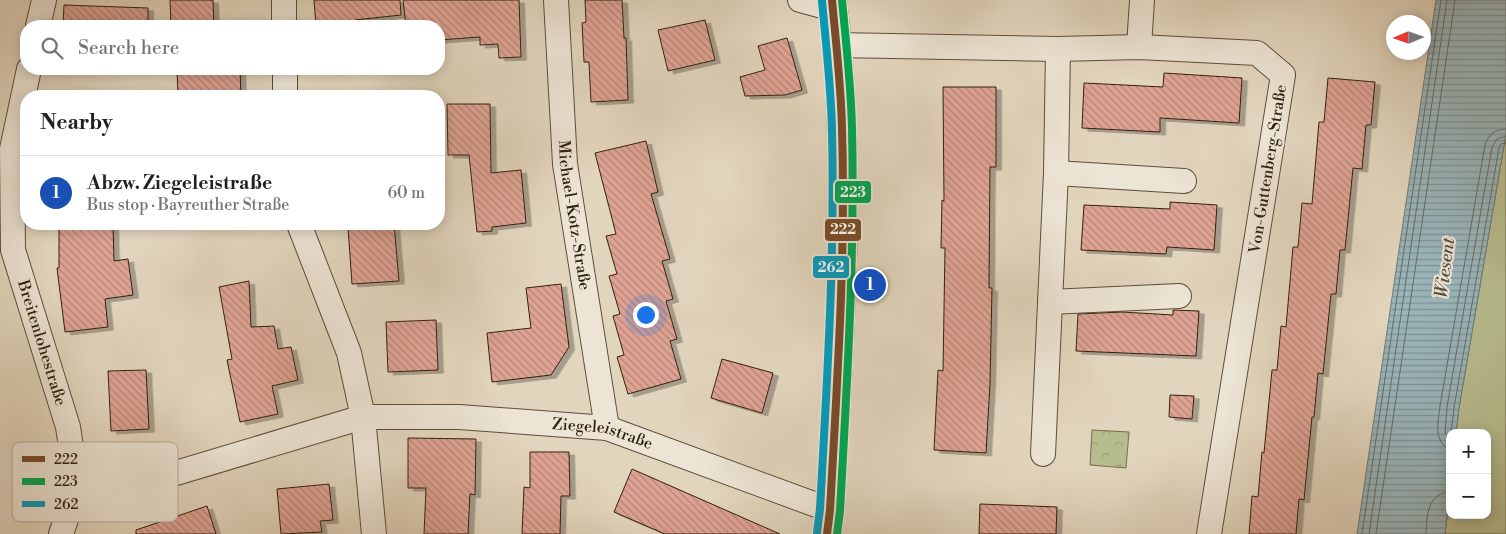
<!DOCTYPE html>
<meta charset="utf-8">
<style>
:root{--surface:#fff;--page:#f6f6f6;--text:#202124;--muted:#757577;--line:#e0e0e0;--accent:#8f2418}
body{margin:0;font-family:"Libre Bodoni",serif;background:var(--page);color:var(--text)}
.controls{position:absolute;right:15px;bottom:15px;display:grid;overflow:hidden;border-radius:10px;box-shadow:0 2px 12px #0003}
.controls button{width:45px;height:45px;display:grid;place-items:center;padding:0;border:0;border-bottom:1px solid var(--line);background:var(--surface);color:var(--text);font:25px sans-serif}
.compass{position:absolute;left:1386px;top:15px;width:45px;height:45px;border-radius:50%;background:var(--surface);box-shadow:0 2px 12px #0003;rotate:268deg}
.you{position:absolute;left:645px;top:314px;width:18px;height:18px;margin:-12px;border:4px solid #fff;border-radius:50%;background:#1a73e8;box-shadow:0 0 0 8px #1a73e833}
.badge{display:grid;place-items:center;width:32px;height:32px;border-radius:50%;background:var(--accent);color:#fff;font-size:16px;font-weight:700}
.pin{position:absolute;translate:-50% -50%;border:2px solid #fff;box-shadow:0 1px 5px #0006}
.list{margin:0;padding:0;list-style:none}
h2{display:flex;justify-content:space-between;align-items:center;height:65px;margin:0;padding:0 20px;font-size:21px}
h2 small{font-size:16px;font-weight:400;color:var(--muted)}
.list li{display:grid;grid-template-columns:32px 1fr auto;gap:15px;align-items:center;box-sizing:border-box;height:75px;padding:0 20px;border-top:1px solid var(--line)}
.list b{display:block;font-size:19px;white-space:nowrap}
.list p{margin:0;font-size:16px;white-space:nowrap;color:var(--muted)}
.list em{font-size:16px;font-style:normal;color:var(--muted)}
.icon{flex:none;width:28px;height:28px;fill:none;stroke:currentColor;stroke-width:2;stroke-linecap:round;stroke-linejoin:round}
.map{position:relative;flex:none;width:1506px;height:534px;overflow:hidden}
.search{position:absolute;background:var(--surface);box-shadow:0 2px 12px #0003;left:20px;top:20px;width:425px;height:55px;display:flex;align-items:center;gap:12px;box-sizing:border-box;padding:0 18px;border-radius:20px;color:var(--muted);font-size:19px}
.panel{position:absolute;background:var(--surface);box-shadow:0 2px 12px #0003;left:20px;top:90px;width:425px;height:140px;border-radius:20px}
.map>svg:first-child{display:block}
.green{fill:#b7bc8e;stroke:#746e4e}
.park{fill:url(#park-crowns);stroke:#746e4e}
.water{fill:url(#water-rules);stroke:#707a76}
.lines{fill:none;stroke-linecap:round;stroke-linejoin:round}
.shore{stroke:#666b65;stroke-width:1}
.building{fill:url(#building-back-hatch);stroke:#32200e;filter:url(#shadow)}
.minor-casing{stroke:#5e4d3a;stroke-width:26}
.primary-casing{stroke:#32200e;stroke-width:30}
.minor{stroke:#ece4d4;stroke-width:24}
.primary{stroke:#e2d5bd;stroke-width:28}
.bus-1-casing{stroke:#ece4d4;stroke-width:11}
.bus-2-casing{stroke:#ece4d4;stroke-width:11}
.bus-3-casing{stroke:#ece4d4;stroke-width:11}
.bus-1{stroke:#7a4b2a;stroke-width:8}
.bus-2{stroke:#00a651;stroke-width:8}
.bus-3{stroke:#059bbb;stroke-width:8}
.labels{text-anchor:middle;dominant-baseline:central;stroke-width:4.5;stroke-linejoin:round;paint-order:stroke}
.street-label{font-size:16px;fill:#32200e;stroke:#ece4d4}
.water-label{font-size:18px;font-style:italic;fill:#514d42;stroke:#ece4d4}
.key{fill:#ece4d4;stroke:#b4a999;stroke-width:1}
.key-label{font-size:14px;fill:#32200e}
.line-badge{stroke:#ece4d4;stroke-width:2}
.badge-label{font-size:14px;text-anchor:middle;font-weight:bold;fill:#fff}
</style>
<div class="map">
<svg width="1506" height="534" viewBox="0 0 1506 534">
<defs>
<pattern id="park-crowns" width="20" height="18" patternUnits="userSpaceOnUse" patternTransform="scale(1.25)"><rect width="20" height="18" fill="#b7bc8e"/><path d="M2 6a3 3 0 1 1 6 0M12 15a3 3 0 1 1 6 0" fill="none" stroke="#9ea179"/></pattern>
<pattern id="water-rules" width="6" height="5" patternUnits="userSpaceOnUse" patternTransform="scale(1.25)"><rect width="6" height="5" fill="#9ab6bc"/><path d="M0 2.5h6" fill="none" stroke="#7e9497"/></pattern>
<pattern id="building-back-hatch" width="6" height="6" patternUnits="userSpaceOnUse" patternTransform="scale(1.25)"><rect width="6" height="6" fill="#dfa394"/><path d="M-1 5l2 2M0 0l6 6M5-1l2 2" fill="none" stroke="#b58477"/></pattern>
<filter id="shadow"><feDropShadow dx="5.5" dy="3" stdDeviation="0" flood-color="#0004"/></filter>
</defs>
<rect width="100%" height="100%" fill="#e2d5bd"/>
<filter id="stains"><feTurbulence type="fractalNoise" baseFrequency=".004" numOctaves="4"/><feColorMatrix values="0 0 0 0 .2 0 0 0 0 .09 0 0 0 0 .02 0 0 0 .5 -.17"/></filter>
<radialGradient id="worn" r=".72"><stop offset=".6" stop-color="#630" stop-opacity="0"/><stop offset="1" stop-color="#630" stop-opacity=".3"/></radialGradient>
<path class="green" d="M1506,134V534H1445L1450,489V515H1487V433H1456L1459,408Z"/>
<path class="park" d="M1092,430L1129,432L1126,468L1090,465Z"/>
<path class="water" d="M1436,0H1506V134L1459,408L1456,433H1450V489L1445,534H1357Z"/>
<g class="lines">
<path class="shore" d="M1451,433L1454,408L1499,148L1501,144L1506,143
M1450,441L1445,432L1447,407L1492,147L1497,139L1506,136
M1450,450C1433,441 1438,423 1440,406L1485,145C1488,135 1495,129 1506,129
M1362,534L1441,0
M1369,534L1447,0
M1376,534L1455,0
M1426,534C1427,516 1427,493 1450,492"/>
</g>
<path class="building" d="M170,0H213L214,26H171Z
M314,0H400L401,15L355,20L356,26H316Z
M403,0H519L521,57L499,58L498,44L480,45V37L439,40V26H406Z
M585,0H622L624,38H626L628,100L591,102L589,62H584L582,23L586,22Z
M64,5L148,8V26H63Z
M705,20L715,60L668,71L658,30Z
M787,38L802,90L785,95L745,96L740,77L765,70L758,46Z
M177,69H240L241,96H178Z
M1164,73L1242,78L1239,123L1160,118V132L1082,128L1084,83L1163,87Z
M1328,78L1375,82L1371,125H1366L1362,169L1353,168L1345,250H1340L1336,294H1331L1323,374L1318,373L1314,417H1312L1304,500L1299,499L1296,534H1249L1252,496L1258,497L1262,452L1264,453L1272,370H1277L1281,326L1286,327L1293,247H1298L1302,203L1312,204L1319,122H1324Z
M943,87H996V167H990L989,288H992L990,384L986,453L934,450L938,370L943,371L945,248H941L942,200L944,201Z
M447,104H490L491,173L521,170L526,223L492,227V231L477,232L469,155H448Z
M646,141L658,192L651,194L670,259L662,261L673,299L666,301L677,339L670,341L681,379L628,394L617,357L624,355L613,316L620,314L609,276L617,274L606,236L616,234L595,153Z
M1170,202L1217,205L1214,250L1167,247L1166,254L1081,250L1084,205L1170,209Z
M59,224H113L114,261L128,259L133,295L105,299L108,327L65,332L57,268H59Z
M394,224L399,281L352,284L348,227Z
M249,281L251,327L274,326L278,349L291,347L298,380L272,386L278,414L240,422L227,360L232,359L219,287Z
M561,284L569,347L551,375L492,382L487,333L531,328L526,288Z
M1173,310L1199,311L1196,356L1076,351L1078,314L1122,312L1173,315Z
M436,320L438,370L388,372L386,322Z
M722,359L773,373L762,413L711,398Z
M146,370L149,429L111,431L108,371Z
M1170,395L1194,396L1192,419L1169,417Z
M408,438L476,439L475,495L470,494L468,534H424L426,488H408Z
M530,452H569L570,496H561L560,534H522L524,487L530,488Z
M632,469L698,498L780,534H665L614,512Z
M329,484L333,520L320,521L322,532L281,534L277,489Z
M980,504L1057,507L1056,534H979Z
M207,506L216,534H136V530Z"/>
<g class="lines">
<defs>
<g id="minor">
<path d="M284,0V26"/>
<path id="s1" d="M556,0L565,164L607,428"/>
<path d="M800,0L833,9"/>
<path d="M38,26L44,0"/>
<path d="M836,45L1058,49L1139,47L1257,53L1283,75L1209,534"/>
<path d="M1139,47L1142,0"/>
<path id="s2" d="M29,69L12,149L13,250L68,427L77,487L61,534"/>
<path d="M285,69V96"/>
<path d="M1056,173L1184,181"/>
<path d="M299,224L349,353L363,417L374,534"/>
<path d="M1050,302L1179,296"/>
<path d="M1043,454L1056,173L1058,49"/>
<path id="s3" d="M77,487L116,491L363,417H459L607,428L830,510"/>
</g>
<path id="primary" d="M827,534L830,510C839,340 853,169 832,0"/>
</defs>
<use href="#minor" class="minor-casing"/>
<use href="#primary" class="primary-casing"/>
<use href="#minor" class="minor"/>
<use href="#primary" class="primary"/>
<defs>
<path id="bus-1" d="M827,534L830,510C837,383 846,256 842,128C841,85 836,43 832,0"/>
<path id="bus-2" d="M837,534L840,511C847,383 855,256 852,128C851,85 846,43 842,0"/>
<path id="bus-3" d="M817,533L820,509C827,383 835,256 832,130C831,87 826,44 822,1"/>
</defs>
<use href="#bus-1" class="bus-1-casing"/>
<use href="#bus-2" class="bus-2-casing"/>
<use href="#bus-3" class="bus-3-casing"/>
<use href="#bus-1" class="bus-1"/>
<use href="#bus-2" class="bus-2"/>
<use href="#bus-3" class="bus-3"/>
</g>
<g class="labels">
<g class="street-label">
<text transform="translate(1268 169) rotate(-81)">Von-Guttenberg-Straße</text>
<text stroke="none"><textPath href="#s1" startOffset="216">Michael-Kotz-Straße</textPath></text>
<text stroke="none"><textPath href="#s2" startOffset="280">Breitenlohestraße</textPath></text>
<text stroke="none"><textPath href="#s3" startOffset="538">Ziegeleistraße</textPath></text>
</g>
<g class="water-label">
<text transform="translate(1445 268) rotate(-83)">Wiesent</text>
</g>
</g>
<rect x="12" y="442" width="166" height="80" rx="8" class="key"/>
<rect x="22" y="456" width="23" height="6" fill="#7a4b2a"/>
<rect x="22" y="478" width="23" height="7" fill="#00a651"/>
<rect x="22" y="501" width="23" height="6" fill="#059bbb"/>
<g class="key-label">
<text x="54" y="464">222</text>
<text x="54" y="486">223</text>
<text x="54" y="509">262</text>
</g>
<g class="line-badge">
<rect x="834" y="180" width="38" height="24" rx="5" fill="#00a651"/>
<rect x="824" y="218" width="38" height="24" rx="5" fill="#7a4b2a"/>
<rect x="812" y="255" width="38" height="24" rx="5" fill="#059bbb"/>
</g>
<g class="badge-label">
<text x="853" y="197">223</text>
<text x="843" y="234">222</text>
<text x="831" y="272">262</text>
</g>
<rect width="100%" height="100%" filter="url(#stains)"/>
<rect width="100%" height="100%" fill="url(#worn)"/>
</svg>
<div class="controls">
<button>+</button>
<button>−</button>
</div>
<svg class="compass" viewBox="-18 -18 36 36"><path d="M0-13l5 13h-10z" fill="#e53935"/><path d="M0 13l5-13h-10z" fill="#757577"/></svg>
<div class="you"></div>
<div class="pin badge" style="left:870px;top:285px;background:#1a4fb4">1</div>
<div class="search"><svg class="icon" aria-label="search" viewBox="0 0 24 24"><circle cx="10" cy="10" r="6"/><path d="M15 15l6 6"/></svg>Search here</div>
<section class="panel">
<h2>Nearby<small></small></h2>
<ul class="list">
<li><span class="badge" style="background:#1a4fb4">1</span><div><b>Abzw. Ziegeleistraße</b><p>Bus stop · Bayreuther Straße</p></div><em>60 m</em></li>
</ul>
</section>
</div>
